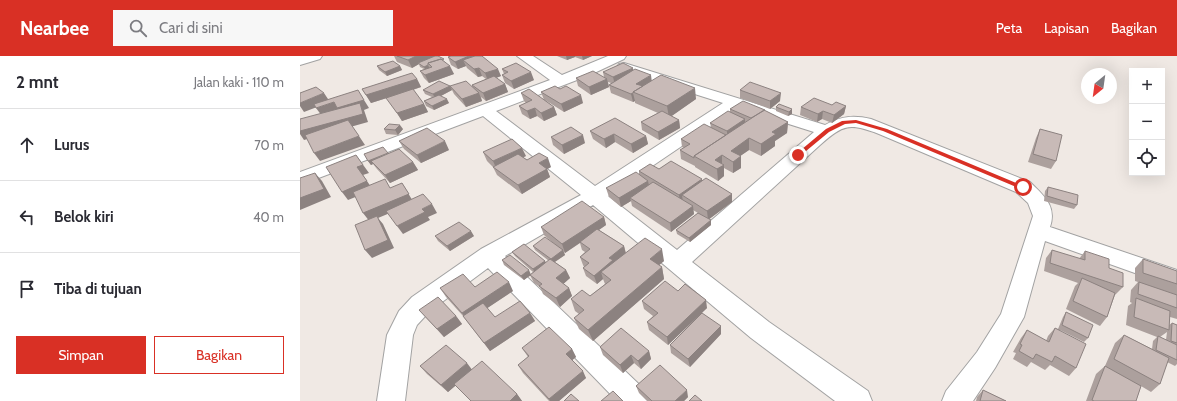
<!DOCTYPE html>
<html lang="id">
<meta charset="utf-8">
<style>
:root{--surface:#fff;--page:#f7f7f7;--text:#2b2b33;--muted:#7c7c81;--line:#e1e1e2;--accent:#d93025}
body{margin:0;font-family:Cabin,sans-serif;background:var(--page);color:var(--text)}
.controls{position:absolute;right:12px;top:12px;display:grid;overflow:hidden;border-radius:0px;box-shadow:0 4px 16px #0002}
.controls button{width:36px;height:36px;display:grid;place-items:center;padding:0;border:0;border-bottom:1px solid var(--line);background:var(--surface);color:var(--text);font:20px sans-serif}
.compass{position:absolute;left:781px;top:12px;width:36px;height:36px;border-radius:50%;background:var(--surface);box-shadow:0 4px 16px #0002;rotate:209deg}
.stop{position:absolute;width:12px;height:12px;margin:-9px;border:3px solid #d93025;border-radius:50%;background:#fff}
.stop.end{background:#d93025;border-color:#fff;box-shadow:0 1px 4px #0008}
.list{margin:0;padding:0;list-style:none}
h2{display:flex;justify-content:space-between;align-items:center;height:52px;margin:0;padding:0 16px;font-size:17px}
h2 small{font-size:13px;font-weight:400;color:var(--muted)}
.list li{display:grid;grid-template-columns:26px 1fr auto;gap:12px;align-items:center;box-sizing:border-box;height:72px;padding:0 16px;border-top:1px solid var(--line)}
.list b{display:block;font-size:15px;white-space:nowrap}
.list em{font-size:13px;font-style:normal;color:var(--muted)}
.actions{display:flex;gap:8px;padding:12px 16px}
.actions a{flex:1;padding:9px 0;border:1px solid var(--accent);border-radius:0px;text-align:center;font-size:14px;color:var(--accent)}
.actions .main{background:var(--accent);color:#fff}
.icon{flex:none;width:22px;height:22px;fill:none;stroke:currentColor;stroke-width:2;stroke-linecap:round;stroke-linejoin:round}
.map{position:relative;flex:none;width:877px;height:345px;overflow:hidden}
header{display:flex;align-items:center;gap:24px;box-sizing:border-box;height:56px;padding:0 20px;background:var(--accent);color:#fff}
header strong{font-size:19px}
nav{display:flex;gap:22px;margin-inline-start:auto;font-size:14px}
.search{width:280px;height:36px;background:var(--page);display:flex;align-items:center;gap:10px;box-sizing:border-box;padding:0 14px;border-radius:0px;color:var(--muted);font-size:15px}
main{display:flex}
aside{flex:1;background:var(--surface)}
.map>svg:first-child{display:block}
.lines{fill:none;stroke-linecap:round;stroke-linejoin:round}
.minor-casing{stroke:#a2a2a2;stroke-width:2}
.minor{fill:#fff;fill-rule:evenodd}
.wall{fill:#aca09d;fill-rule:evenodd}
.shaded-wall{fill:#8c8280}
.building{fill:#c8bab7;stroke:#8c8280}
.route{fill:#d93025}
</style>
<header>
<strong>Nearbee</strong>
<div class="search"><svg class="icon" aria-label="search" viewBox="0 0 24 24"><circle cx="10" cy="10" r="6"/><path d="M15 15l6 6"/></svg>Cari di sini</div>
<nav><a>Peta</a><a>Lapisan</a><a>Bagikan</a></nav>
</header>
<main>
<aside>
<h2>2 mnt<small>Jalan kaki · 110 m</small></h2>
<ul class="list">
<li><svg class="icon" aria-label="ahead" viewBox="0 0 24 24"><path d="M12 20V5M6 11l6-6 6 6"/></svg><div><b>Lurus</b></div><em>70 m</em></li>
<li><svg class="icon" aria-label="left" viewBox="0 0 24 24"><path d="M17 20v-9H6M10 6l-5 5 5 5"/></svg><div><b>Belok kiri</b></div><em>40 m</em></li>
<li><svg class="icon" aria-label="arrive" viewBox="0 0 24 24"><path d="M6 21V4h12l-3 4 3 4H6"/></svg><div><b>Tiba di tujuan</b></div></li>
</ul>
<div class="actions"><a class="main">Simpan</a><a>Bagikan</a></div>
</aside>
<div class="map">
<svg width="877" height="345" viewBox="0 0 877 345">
<rect width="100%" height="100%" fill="#f0e9e4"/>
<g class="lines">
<defs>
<path id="minor" d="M0,0H22L20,3L0,9Z
M217,0H233L262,19L308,0H326L324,3L290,19L196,55L295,130L423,47L319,14L317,11L319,8L324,7L525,69C541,60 554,59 571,63L730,126C744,140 757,150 750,171L877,214V232L745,185L724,261L695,312L673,345H642L646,335L677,296L701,258L733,160L728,147L716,136L579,78C549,67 544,68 520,89L392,206L469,266L568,335L572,345H535L451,282L293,149L205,200L346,335L350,345H317L188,212L130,255L117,269L113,279L105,345H77L87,279L99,255L112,241L181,193L281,139L183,60L0,129V116L250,24ZM438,52L514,76L377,194L308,140Z"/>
</defs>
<use href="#minor" class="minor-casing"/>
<use href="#minor" class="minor"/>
</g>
<path class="wall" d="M94,0H138L145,6L154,18L129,27L124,22L120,15L124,13L120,11L119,8L112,12L97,6Z
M182,0L201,20L196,22L205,28L208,36L186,45L181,41L182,45L166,51L154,38L150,30H172V29L186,23L182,20L178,21L167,12L166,10L158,13L151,9L148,1Z
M257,0H292L283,4L275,1L267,4Z
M77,10H100L102,14L87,20L79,14Z
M202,13L234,24L214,33L205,27L202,19L204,18Z
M333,14L351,25L396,43L371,60L379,64L380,72L359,84L342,74L341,66L358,57L335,47V45L333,46L311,37L309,29L311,27L308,26L309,31L291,39L278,30L276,22L304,21L303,16Z
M117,23L121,31L113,34L124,48L128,56L102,65L87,42L71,47L62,33Z
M150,30L152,34L141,40L149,47L134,54L126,50L124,45L132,41L125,38L123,34Z
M440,34L480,45L470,53L440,42Z
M241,36L283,47L264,56L245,44L254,51L257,59L244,65L237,60L230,63L222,58L219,50L226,47L224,45L221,37L244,44Z
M479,48L492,58L488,60L476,55V51Z
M546,50L544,58L532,67L522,63L517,66L500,59L501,51Z
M430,53L465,55L488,66L487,77L475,85V90L461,100L449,94L440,100L441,112L433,117L424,112V120L418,125L395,111V110L381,103L380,94L384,92L382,91L381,83L411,71L410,67L430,56Z
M84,73H103L98,79L86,78Z
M740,73L756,105L751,113L728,106L736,82Z
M290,75L346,80L348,88L333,97L315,86L306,92L293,83Z
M251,81L285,87L264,98L253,89Z
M99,85L149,94L121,107L104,93Z
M183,96L226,100L223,101L227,104L251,111L247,113L250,121L222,138L197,119L193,111L187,105Z
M88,98L113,106L118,114L90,127L77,113L73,108L71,109L68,105Z
M359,113L402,125L432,138V146L409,163L411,169L390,186L377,178L376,174L398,157L393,154L394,158L371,176L332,150L331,145L321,151L309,141L306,132L339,118V115Z
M748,131L777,149L774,153L744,145L745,135Z
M304,161L306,169L299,174L324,190L326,197L364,205L359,209L362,211L364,223L293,285L279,273L274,262L279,258L275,255L271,243L290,240L305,228L303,223L297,228L286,220L283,212L284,211L283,209L280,201L285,196L282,194L280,187L265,197L263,195L265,199L255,206L266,214L270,222L263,228L269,232L272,240L260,251L243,238L240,231L234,227L230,219L224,224L204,209L202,204L231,218L233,216L215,200L212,196L245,205L246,207L249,205L235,194L233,190L258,191L244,179L241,171Z
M135,180H174L150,195L138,185Z
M752,194L779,203L785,195L809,212L823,231L815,239L807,261L800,270L766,253L775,230L778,227L744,215L746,202Z
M843,203L877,215V263L870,261L869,269L872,267L877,269V308L875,310L867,306L860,328L851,336L841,330L836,345H786L796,318L805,310L815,287L824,279L852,293L853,285L857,281L826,269L828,250L832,247L830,246L831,234L838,226L835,225V212ZM867,276L866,284L860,281Z
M175,231L213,235L187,252L195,261L230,257L235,265L190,295L163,260L146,241L140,232Z
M378,235L407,252L368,289L349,274L347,266L353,260L344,253L342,245Z
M119,254L156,260L162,268L144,281Z
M766,256L788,282L784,286L760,274L776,312L769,320L750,309L745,314L731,306L727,311L713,303L716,297L713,296L721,282L727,274L746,285L748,280L755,272L758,273L763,261Z
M421,278L390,311L371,297L370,289Z
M300,291L349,295L351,303L341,313L334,307L323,317L303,299Z
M222,292L272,293L276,301L272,304L286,322L259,345H249L223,317L218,309L228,301Z
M120,310L172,314L217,338L222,345H171L156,329L148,336L127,318Z
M336,330L388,341L384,345H347L339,337Z
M683,334L706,345H676L677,341Z"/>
<path class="shaded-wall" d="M116,0H136L118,7L119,8L112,12L108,4Z
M169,0H179L163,4L166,10L158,13L155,6Z
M266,0H275V1L267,4Z
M282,0H292L283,4Z
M128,9L130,13L126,15L124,11Z
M100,10L102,14L87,20L85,16Z
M150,10L154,18L129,27L125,19Z
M179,12L182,20L178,21L174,13Z
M333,12L334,20L315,29L313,21Z
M198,13L201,20L188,25L185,17Z
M231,16L234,24L214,33L211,25Z
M351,19L352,27L342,40L336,28Z
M117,23L121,31L71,47L66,39Z
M307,23L309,31L291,39L289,31Z
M205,28L208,36L186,45L183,37Z
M150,30L152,34L135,43L133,38Z
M395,32L396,43L369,62L367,50Z
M24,37L30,46L4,56L0,50V47Z
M179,37L182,45L166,51L162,43Z
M333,37L335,45L333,46L331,38Z
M481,37L480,45L470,53V45Z
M281,39L283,47L264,56L261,48Z
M147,43L149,47L134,54L132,50Z
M64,44L69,52L64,54L68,66L4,84L0,78V75L22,60L16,52L34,46Z
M124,48L128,56L102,65L97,57Z
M546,50L544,58L532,67L534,59Z
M254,51L257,59L244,65L241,57Z
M235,52L237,60L230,63L227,55Z
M492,53V58L488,60L489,56Z
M523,55L522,63L517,66L518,58Z
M445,63V71L427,84V75Z
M379,64L380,72L359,84L358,76Z
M488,66L487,77L475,85V90L461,100V88L472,76Z
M100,69L103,73L98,79L95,74Z
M314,78L315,86L306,92L304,83Z
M283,79L285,87L264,98L262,89Z
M59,80L65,89L20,105L14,97Z
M346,80L348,88L333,97L331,88Z
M449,82V94L433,105L431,95Z
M145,85L149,94L121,107L117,99Z
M222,92L226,100L197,114L193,105Z
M88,97L71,105L73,108L71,109L68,105Z
M56,99L69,117L63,119L73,134L48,144L42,136L57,111Z
M422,99V110L424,109V120L418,125L417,113L415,104Z
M441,100V112L433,117V106Z
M248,102L251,111L242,116L239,107Z
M113,106L118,114L90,127L85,119Z
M247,113L250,121L222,138L218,129Z
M15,117L22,125L31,141L0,154V142Z
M402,123L403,131L382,139L383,146L380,148L379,139Z
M348,125L350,134L330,142L331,145L321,151L319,142Z
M102,127L114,147L78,162L83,168L94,192L72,202L65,194L70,166L63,157Z
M432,138V146L408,164L407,155Z
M132,148L137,157L128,161L130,164L103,178L97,170L122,153Z
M393,150L394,158L371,176L370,167Z
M304,161L306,169L265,197L262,188Z
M411,164V169L390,186L389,182Z
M171,175L174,180L150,195L147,190Z
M324,190L326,199L301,216L303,223L297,228L294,220L309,202Z
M362,193L364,205L352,215L350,203Z
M263,194L265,199L253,207L251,203Z
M245,205L247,209L235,217L233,213Z
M362,211L364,223L293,285L288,274Z
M229,214L231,219L224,224L221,220Z
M266,214L270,222L260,231L256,222Z
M209,226L213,235L168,265L162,257Z
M269,232L272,240L260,251L256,242Z
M406,244L407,252L368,289L367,281Z
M230,257L235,265L190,295L184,287Z
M156,260L162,268L144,281L137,273Z
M421,270V278L390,311L388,303Z
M272,293L276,301L270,306L266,298Z
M349,295L351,303L341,313L338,305Z
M331,299L334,307L323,317L320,309Z
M167,307L173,315L148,336L141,329Z
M283,315L286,322L259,345H250L249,343Z
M387,334L388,341L384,345H375Z
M217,338L222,345H210Z"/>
<path class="building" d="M97,0H116L108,4Z
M135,0H138L144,3L142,4L141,3L128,7V9L124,11L118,7Z
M151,0H169L155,6L148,1Z
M175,0H182L198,13L185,17L179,12L174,13L163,4Z
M141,3L150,10L125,19L120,15L132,11L128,7Z
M93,5L100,10L85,16L77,10Z
M216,7L231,16L211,25L202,19L208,16L202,13Z
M323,7L333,12L313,21L303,16Z
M335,13L351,19L336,28L343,30L333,36H334L331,38L309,29Z
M293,15L307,23L289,31L276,22Z
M112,17L117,23L66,39L62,33Z
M361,19L395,32L367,50L333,36Z
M194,20L205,28L183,37L172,29Z
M139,25L150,30L133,38L123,34Z
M166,25L179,37L162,43L150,30Z
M450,26L481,37L470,45L440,34Z
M255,30L260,33L266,30L281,39L261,48L241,36Z
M16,31L24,37L0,47V37Z
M113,33L124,48L97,57L86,42Z
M229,33L254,51L241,57L235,52L227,55L219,50L232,44L221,37Z
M58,34L64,44L37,52L34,46L16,52L14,48Z
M139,39L147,43L132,50L124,45Z
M514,42L532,49L536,46L546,50L534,59L523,55L518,58L501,51Z
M443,45L465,54L451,62L430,53Z
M60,47L63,58L0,75V63Z
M479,48L492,53L489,56L476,51Z
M464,54L488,66L472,76L476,78L461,88L449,82L431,95L441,100L433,106L422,99L415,104L424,109L417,113L394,100Z
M362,55L379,64L358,76L341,66Z
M428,55L445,63L427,75L410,67Z
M315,62L346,80L331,88L314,78L304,83L290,75Z
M48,64L59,80L14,97L5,79Z
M89,68L100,69L95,74L84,73Z
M404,68L426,79L394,100V102L380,94L390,88L381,83Z
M271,71L283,79L262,89L251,81Z
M127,72L145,85L117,99L99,85Z
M740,73L762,79L756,105L733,98Z
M212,83L222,92L193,105L183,96Z
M83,91L88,97L68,105L64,98Z
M99,93L113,106L85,119L71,105Z
M239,97L248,102L239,107L247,113L218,129L193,111L218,98L227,104Z
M56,99L63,109L57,111L67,125L42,136L26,111Z
M371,105L402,123L379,139L339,115L350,108L359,113Z
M336,116L348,125L319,142L306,132Z
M15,117L24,133L0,142V122Z
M406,122L432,138L407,155L382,139Z
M85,123L90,132L102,127L109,138L63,157L53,136Z
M353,126L393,150L370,167L330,142Z
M748,131L778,139L777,149L747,140Z
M123,138L132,148L122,153L125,156L97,170L86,155Z
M282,145L304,161L262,188L241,171Z
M398,157L411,164L389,182L376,174Z
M77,160L88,184L65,194L55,169Z
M159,166L171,175L147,190L135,180Z
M297,173L324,190L309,202L313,204L294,220L283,212L289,207L280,201L290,193L280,186Z
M245,181L263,194L251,203L233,190Z
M345,182L362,193L350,203L362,211L288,274L274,262L284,254L271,243L282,234L290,240L311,224L301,216Z
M224,188L245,205L233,213L212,196Z
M752,194L785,204V195L809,203V212L823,217V231L750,207Z
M210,199L229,214L221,220L202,204Z
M250,203L266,214L256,222L269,232L256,242L239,230L242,228L230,219Z
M843,203L877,215V228L843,217Z
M197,216L209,226L162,257L140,232L163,218L175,231Z
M782,222L815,237L807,261L773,245Z
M365,225L378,235L385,228L406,244L367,281L347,266L358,257L342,245Z
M839,226L877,239V252L838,238Z
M138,241L156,260L137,273L119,254Z
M836,242L870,255L869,274L834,261Z
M220,245L230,257L184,287L163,260L183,247L195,261Z
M766,256L793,269L788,282L762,269Z
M402,257L421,270L388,303L370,289Z
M872,267L877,269V287L871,285Z
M249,271L272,293L266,298L283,315L249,343L218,309L229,300L222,292Z
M321,272L349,295L338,305L331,299L320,309L300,291Z
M755,272L786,288L776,312L755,300L752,306L736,298L733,303L719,295L722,289L720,288L727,274L749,286Z
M824,279L869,302L860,328L814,303Z
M858,280L877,289V304L856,294Z
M146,289L167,307L141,329L120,310Z
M182,305L217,338L210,345H171L154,328Z
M360,309L387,334L375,345H352L336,330Z
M805,310L841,330L836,345H794L792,344Z
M683,334L706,345H680Z
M313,335L323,345H301Z
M271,338L279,345H264Z
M395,339L402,345H389Z"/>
<path class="route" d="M556,64L587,73L726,131L721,133L583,75L556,67L545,68L529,76L500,100L495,99L526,73L542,65Z"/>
</svg>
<div class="controls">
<button>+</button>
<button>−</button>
<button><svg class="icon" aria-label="locate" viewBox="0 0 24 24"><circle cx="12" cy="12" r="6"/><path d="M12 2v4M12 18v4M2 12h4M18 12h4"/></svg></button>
</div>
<svg class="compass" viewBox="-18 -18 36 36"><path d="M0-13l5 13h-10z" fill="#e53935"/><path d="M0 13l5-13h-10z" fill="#7c7c81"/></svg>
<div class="stop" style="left:723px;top:131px"></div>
<div class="stop end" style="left:498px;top:99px"></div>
</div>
</main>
